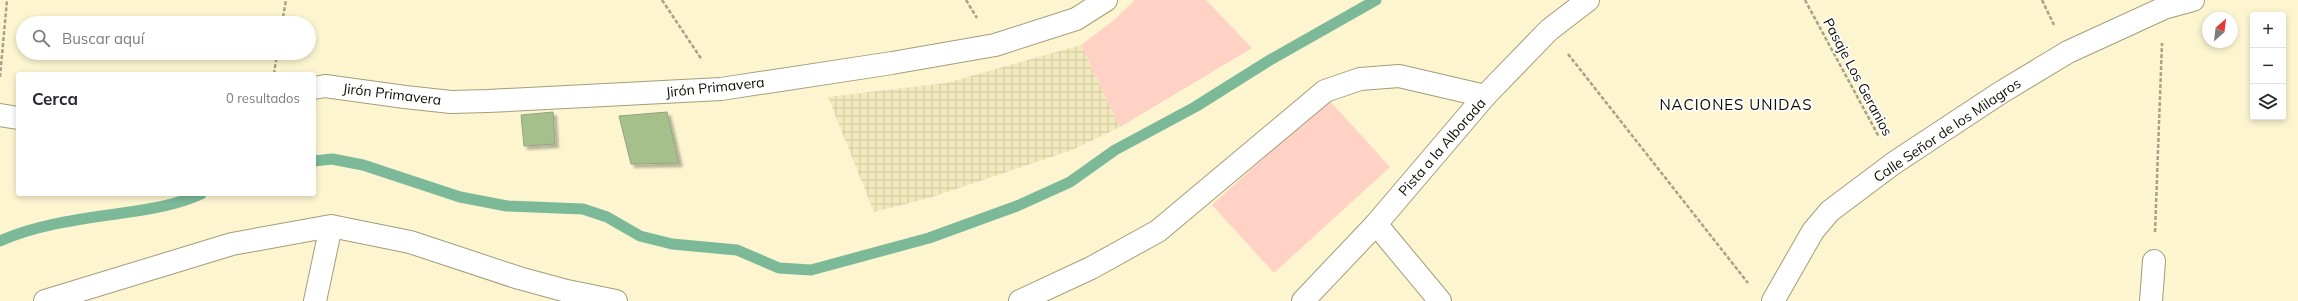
<!DOCTYPE html>
<html lang="es">
<meta charset="utf-8">
<style>
:root{--surface:#fff;--page:#f2f2f3;--text:#2b2b33;--muted:#7c7c81;--line:#e1e1e2}
body{margin:0;font-family:Mulish,sans-serif;background:var(--page);color:var(--text)}
.controls{position:absolute;right:12px;top:12px;display:grid;overflow:hidden;border-radius:4px;box-shadow:0 2px 6px #0003}
.controls button{width:36px;height:36px;display:grid;place-items:center;padding:0;border:0;border-bottom:1px solid var(--line);background:var(--surface);color:var(--text);font:20px sans-serif}
.compass{position:absolute;left:2202px;top:12px;width:36px;height:36px;border-radius:50%;background:var(--surface);box-shadow:0 2px 6px #0003;rotate:28deg}
.list{margin:0;padding:0;list-style:none}
h2{display:flex;justify-content:space-between;align-items:center;height:52px;margin:0;padding:0 16px;font-size:17px}
h2 small{font-size:13px;font-weight:400;color:var(--muted)}
.icon{flex:none;width:22px;height:22px;fill:none;stroke:currentColor;stroke-width:2;stroke-linecap:round;stroke-linejoin:round}
.map{position:relative;flex:none;width:2298px;height:301px;overflow:hidden}
.search{position:absolute;background:var(--surface);box-shadow:0 2px 6px #0003;left:16px;top:16px;width:300px;height:44px;display:flex;align-items:center;gap:10px;box-sizing:border-box;padding:0 14px;border-radius:22px;color:var(--muted);font-size:15px}
.panel{position:absolute;background:var(--surface);box-shadow:0 2px 6px #0003;left:16px;top:72px;width:300px;height:124px;border-radius:4px}
.map>svg:first-child{display:block}
.industrial{fill:url(#industrial-grid)}
.grass{fill:#ffd2c5}
.lines{fill:none;stroke-linecap:round;stroke-linejoin:round}
.stream{stroke:#7cb998;stroke-width:11}
.building{fill:#a5c08a;stroke:#93a383;filter:url(#shadow)}
.minor-casing{stroke:#a39d7a;stroke-width:24}
.secondary-casing{stroke:#a39d7a;stroke-width:24}
.path{stroke:#a8a287;stroke-width:2.5;stroke-dasharray:4 2;stroke-linecap:butt}
.minor{stroke:#fff;stroke-width:22}
.secondary{stroke:#fff;stroke-width:22}
.labels{text-anchor:middle;dominant-baseline:central;stroke-width:3.5;stroke-linejoin:round;paint-order:stroke}
.street-label{font-size:14px;fill:#0f0c02;stroke:#fff}
.neighbourhood-label{font-size:15px;letter-spacing:1px;fill:#0f0c02;stroke:#fff}
</style>
<div class="map">
<svg width="2298" height="301" viewBox="0 0 2298 301">
<defs>
<pattern id="industrial-grid" width="8" height="8" patternUnits="userSpaceOnUse"><rect width="8" height="8" fill="#f2eabd"/><path d="M0 4h8M4 0v8" fill="none" stroke="#cec8a1"/></pattern>
<filter id="shadow"><feDropShadow dx="3.5" dy="3.5" stdDeviation="1" flood-color="#0004"/></filter>
</defs>
<rect width="100%" height="100%" fill="#fcf5d0"/>
<path class="industrial" d="M1081,45L1120,127L1072,150L929,198L874,212L828,97L946,83Z"/>
<path class="grass" d="M1135,0H1206L1252,48L1120,127L1081,45L1113,21Z
M1328,99L1390,167L1274,273L1212,205Z"/>
<g class="lines">
<path class="stream" d="M314,161L332,159L363,165L460,197L507,206L583,209L607,217L640,236L672,244L737,250L779,268L811,270L929,238L1017,206L1070,182L1115,150L1195,107L1270,60L1376,0
M0,241C38,224 82,219 123,213C149,209 177,205 201,194"/>
</g>
<path class="building" d="M553,112L555,144L524,146L521,115Z
M667,112L679,163L631,164L619,116Z"/>
<g class="lines">
<defs>
<path id="minor" d="M314,88L325,86L405,97L451,102L488,101L721,89L892,63L995,45L1076,19L1106,0
M0,115L18,118
M1376,224L1440,301
M45,301L232,244L331,226L410,242L519,278L567,291L616,301
M315,301L331,226
M1020,301L1091,268L1158,231L1325,91L1360,79L1399,76L1485,96
M1773,301L1813,231L1830,211L1894,163L2000,93L2068,52L2164,8L2193,0
M2151,301L2154,261"/>
<path id="secondary" d="M1303,301L1376,224L1485,96L1549,30L1588,0"/>
</defs>
<use href="#minor" class="minor-casing"/>
<use href="#secondary" class="secondary-casing"/>
<path class="path" d="M662,0L702,60
M966,0L977,18
M1805,0L1879,137
M2042,0L2054,25
M282,23L286,0
M1568,54L1748,283
M274,74L277,53
M0,77L7,0
M2155,232L2162,43"/>
<use href="#minor" class="minor"/>
<use href="#secondary" class="secondary"/>
</g>
<g class="labels">
<g class="street-label">
<text transform="translate(1858 77) rotate(62)">Pasaje Los Geranios</text>
<text transform="translate(715 87) rotate(-6)">Jirón Primavera</text>
<text transform="translate(392 94) rotate(7)">Jirón Primavera</text>
<text transform="translate(1947 130) rotate(-34)">Calle Señor de los Milagros</text>
<text transform="translate(1442 147) rotate(-49)">Pista a la Alborada</text>
</g>
<g class="neighbourhood-label">
<text x="1736" y="104">NACIONES UNIDAS</text>
</g>
</g>
</svg>
<div class="controls">
<button>+</button>
<button>−</button>
<button><svg class="icon" aria-label="layers" viewBox="0 0 24 24"><path d="M12 4l9 5-9 5-9-5zM3 14l9 5 9-5"/></svg></button>
</div>
<svg class="compass" viewBox="-18 -18 36 36"><path d="M0-13l5 13h-10z" fill="#e53935"/><path d="M0 13l5-13h-10z" fill="#7c7c81"/></svg>
<div class="search"><svg class="icon" aria-label="search" viewBox="0 0 24 24"><circle cx="10" cy="10" r="6"/><path d="M15 15l6 6"/></svg>Buscar aquí</div>
<section class="panel">
<h2>Cerca<small>0 resultados</small></h2>
<ul class="list">
</ul>
</section>
</div>
